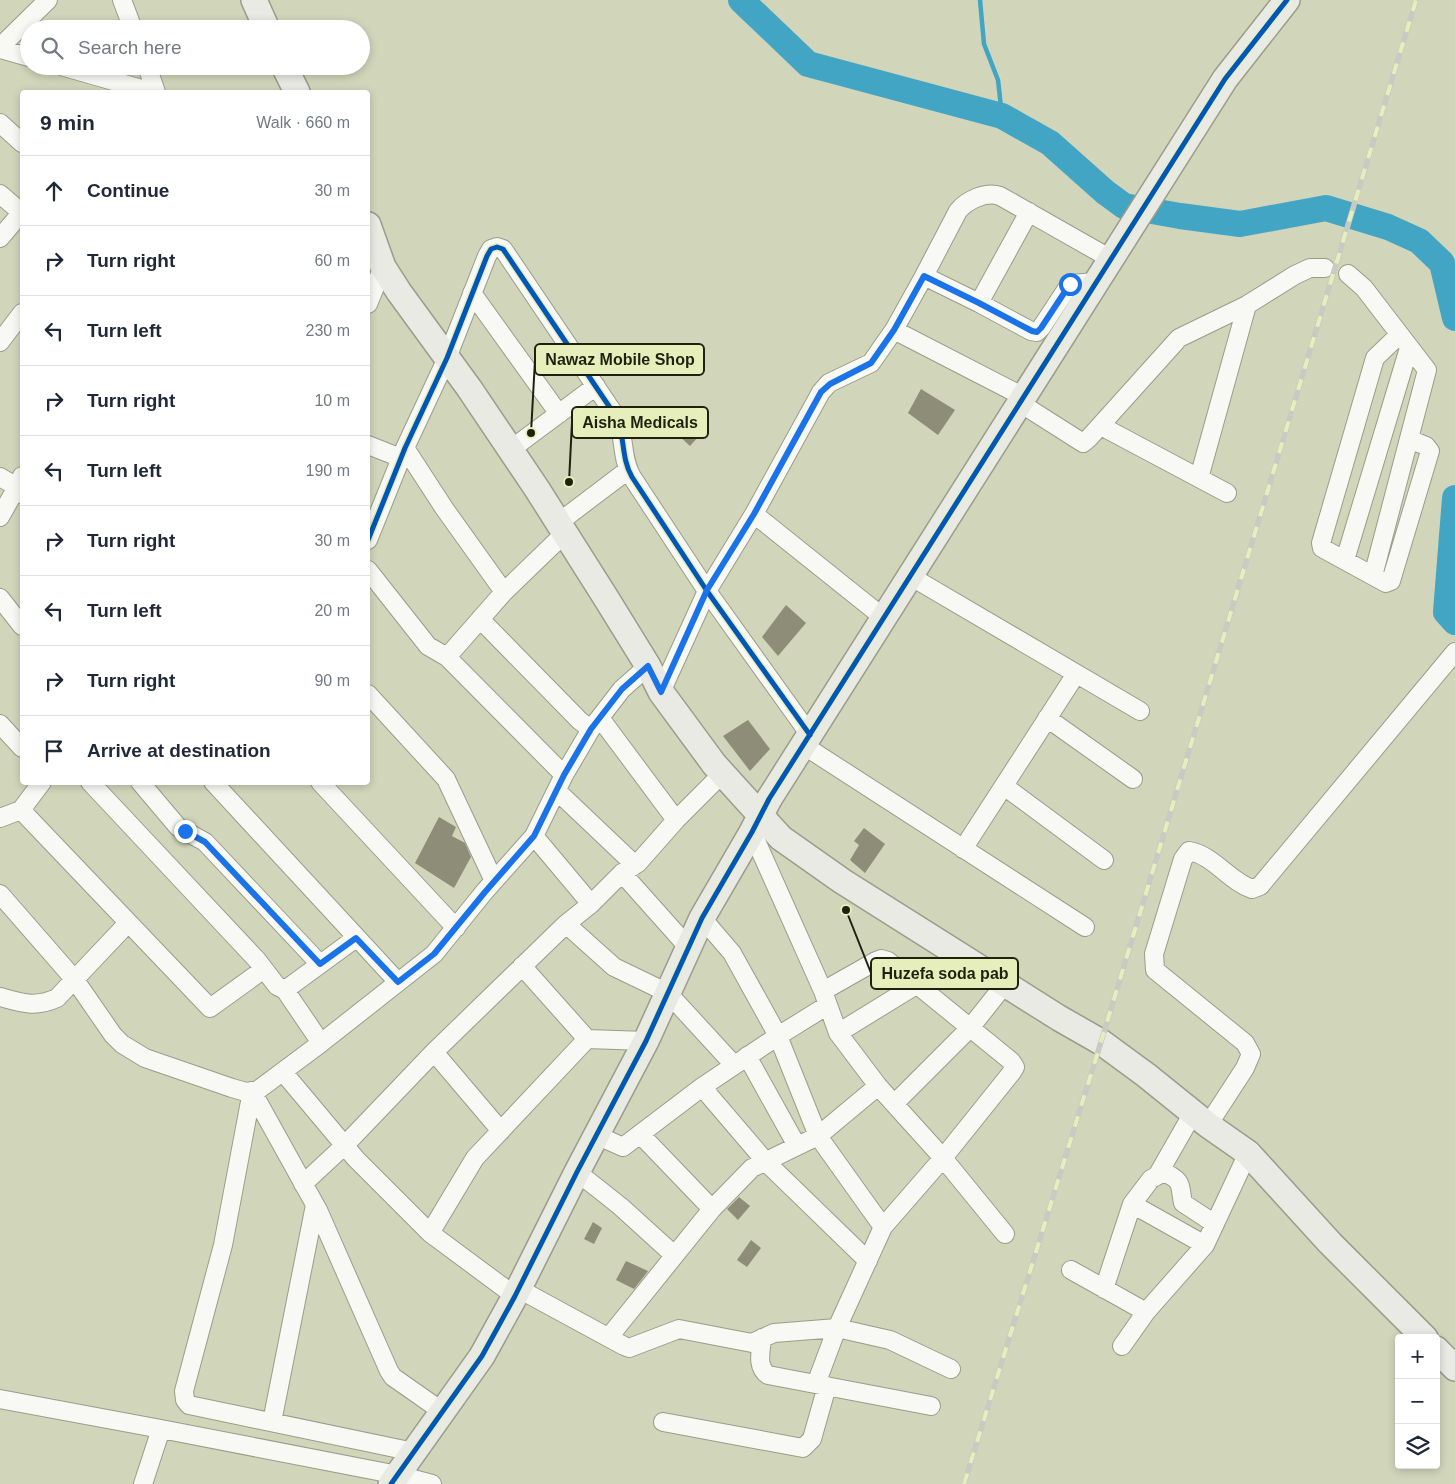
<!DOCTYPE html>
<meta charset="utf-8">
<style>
:root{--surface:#fff;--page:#f2f2f3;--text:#1f2937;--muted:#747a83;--line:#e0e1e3}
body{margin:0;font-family:Arial,sans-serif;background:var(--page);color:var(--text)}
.controls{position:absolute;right:15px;bottom:15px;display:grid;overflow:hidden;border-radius:5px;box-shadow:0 2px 8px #0003}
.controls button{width:45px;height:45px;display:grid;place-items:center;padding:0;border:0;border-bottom:1px solid var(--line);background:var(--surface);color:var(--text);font:25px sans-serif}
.stop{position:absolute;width:15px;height:15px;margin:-11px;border:4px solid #1a73e8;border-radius:50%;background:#fff}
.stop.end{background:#1a73e8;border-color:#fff;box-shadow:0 1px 5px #0008}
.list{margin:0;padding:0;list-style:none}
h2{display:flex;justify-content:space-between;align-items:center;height:65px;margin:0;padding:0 20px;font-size:21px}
h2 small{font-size:16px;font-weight:400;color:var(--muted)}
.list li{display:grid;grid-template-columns:32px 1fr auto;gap:15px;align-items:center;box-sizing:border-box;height:70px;padding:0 20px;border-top:1px solid var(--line)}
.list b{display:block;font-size:19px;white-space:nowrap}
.list em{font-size:16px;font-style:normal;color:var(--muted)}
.icon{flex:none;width:28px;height:28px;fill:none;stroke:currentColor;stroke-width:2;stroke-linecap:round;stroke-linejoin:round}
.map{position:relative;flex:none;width:1455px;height:1484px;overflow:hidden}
.search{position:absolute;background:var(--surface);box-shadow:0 2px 8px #0003;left:20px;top:20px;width:350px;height:55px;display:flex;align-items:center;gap:12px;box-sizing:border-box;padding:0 18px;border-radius:28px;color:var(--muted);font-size:19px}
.panel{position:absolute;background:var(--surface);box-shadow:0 2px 8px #0003;left:20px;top:90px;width:350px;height:695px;border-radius:5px}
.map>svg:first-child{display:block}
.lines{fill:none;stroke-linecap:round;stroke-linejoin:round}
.stream{stroke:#43a5c4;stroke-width:4.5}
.river{stroke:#43a5c4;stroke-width:26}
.building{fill:#8e8d78}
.street-casing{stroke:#9a9d88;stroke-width:20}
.secondary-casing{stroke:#9a9d88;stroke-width:28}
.street{stroke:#f8f9f5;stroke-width:18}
.secondary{stroke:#e9eae3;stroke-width:25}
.rail-casing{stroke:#c9cac2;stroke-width:5.5}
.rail{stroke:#e6eebb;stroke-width:4;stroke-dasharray:11;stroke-linecap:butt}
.cycleway-casing{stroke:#e6eebb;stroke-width:8}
.cycleway{stroke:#0057b8;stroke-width:5}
.route{stroke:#1a73e8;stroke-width:6}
.leader{fill:none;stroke:#1f210e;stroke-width:2}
.callout-dot{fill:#1f210e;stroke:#e6eebb;stroke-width:2}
.callout{fill:#e6eebb;stroke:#1f210e;stroke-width:2}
.callout-label{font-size:16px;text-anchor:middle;font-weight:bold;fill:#1f210e}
</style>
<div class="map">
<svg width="1455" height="1484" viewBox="0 0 1455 1484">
<rect width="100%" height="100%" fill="#d1d5ba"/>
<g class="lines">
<path class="stream" d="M980,0L984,44L998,80L1002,116"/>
<path class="river" d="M741,0L808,64L1002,116L1050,143L1105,192L1124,206L1180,216L1240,224L1326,208L1388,227L1419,241L1442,263L1455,318
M1455,498L1446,612L1455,622"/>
</g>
<path class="building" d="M921,389L955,410L938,435L908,413Z
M670,411L699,436L690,446L665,423Z
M786,605L806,623L778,656L762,637Z
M748,720L770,749L750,771L723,736Z
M439,817L456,827L452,836L465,843L471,857L454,888L415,863Z
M864,828L885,844L865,873L850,860L859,845L854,841Z
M739,1197L750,1206L738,1220L727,1209Z
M593,1222L602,1228L594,1244L584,1239Z
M751,1240L761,1248L747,1267L737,1260Z
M626,1261L648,1271L634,1289L616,1280Z"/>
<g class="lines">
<defs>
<path id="street" d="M122,0L133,29
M0,47L48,0
M0,49L29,57
M61,66L152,92
M147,66L156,92
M0,123L22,143
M0,194L22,213
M0,238L22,212
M1348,274L1364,288L1427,370L1373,576
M924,276L979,303L1031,331L1037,332L1041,328L1070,284L1097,282
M472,293L559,414
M979,303L1029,212
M368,304L383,267
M894,330L1024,397
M1399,335L1375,358L1321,543L1322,548L1386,583L1391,581L1430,451L1426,446L1409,439
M0,342L22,313
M1020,403L1083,443L1089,438L1179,338L1247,305L1295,275L1310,268H1325
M1101,426L1227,493
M368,445L401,458
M405,448L444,508L504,592
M510,450L596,386
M0,477L17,487L22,476
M1199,478L1247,305
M754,514L884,618
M0,517L17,487L22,494
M558,523L628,470
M368,540L405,448L447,358L487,256L491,249L497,247L503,249L617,418C625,437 621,458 632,477L707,591L810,735
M1345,560L1409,348
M368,570L428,646L447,657L504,592L565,533
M910,576L1140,711
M0,598L22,626
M480,619L580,721L591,729L622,689L648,666
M447,657L564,775L591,729
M661,692L707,591L754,514L821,392L829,383L871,363L894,330L924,276L958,211C967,200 986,191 1000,196L1111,259
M368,694L446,779L494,881
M600,718L676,820
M1047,718L1133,779
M0,724L22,748
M803,745L1085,927
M42,782L21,810L210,1008L264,969
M90,782L257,960L277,986L285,990L356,938
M140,782L178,827L205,842L320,964
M213,782L398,982
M320,782L456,928
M1004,786L1104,860
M557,791L635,865
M0,818L21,810
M752,832L823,991L838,1033L878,1086L943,1158L883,1227L837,1328L816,1384
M534,836L591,904
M963,849L1076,674
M622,873L688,947
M0,894L75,980L113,1035L122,1044L145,1058L232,1088L246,1092L258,1090L321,1043L434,954L485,891L534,836L564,775
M702,918L732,953L778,1036L818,1136L883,1227
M566,924L614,967L668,993L734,1065
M522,966L587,1039L646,1041
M285,990L321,1043
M823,991L876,961L881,959L888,961L1011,1061L1015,1067L1012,1072L943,1158L1005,1234
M0,997C22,1003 35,1008 57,998L128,923
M838,1033L916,985L959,954
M434,1052L501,1131
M747,1056L797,1146
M283,1072L356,1159L430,1233L515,1296
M702,1087L766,1162L868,1261
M252,1091L223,1245L184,1391L185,1400L189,1405L414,1452
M252,1091L318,1210L389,1371L393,1377L443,1412
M894,1104L970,1028L1005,984
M1208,1125L1245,1068L1251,1054L1245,1043L1155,970L1154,954L1183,859L1189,851C1213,855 1229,881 1252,889L1260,886L1455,652
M640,1134L712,1209
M596,1135L623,1147L702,1087L778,1036L828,1005
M577,1172L620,1206L674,1255
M1157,1176L1193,1113
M303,1184L345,1145L434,1052L566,924L591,904L622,873L638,863L676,820L723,773
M1132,1204L1205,1245
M430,1233L475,1158L587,1039
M1071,1270L1146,1312
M519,1289L624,1346L629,1348L679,1329L752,1343L774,1333L837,1328L890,1340L951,1369
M1104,1289L1132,1204L1151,1179L1164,1172C1184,1182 1179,1184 1183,1203L1215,1224
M609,1337L712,1209L752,1168L818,1136L878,1086
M762,1338C761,1351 756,1367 768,1375L931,1406
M1122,1346L1146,1312L1205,1245L1248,1153
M0,1399L161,1429L398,1475L432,1484
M272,1422L315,1205
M663,1422L803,1448L812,1439L827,1386
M143,1484L161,1429"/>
<path id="secondary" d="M254,0L267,29
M284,66L297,92
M368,225L383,267L399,292L469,388L537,489L606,598L648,666L661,692L714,764L781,838L842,881L1059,1018L1101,1042L1146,1075L1208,1125L1248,1153L1330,1243L1425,1338
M1436,1349L1455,1368
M391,1484L482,1356L515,1296L577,1172L646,1041L702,918L752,832L769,799L1225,79L1287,0"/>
</defs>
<use href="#street" class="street-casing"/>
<use href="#secondary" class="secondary-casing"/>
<use href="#street" class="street"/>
<use href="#secondary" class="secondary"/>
<defs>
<path id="rail" d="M964,1484L1101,1042L1416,0"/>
</defs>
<use href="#rail" class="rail-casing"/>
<use href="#rail" class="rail"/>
<defs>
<path id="cycleway" d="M368,540L405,448L447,358L487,256L491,249L497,247L503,249L617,418C625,437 621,458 632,477L707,591L810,735
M391,1484L482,1356L515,1296L577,1172L646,1041L702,918L752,832L769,799L1225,79L1287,0"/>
</defs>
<use href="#cycleway" class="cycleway-casing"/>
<use href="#cycleway" class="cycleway"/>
</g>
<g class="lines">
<path class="route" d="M185,831L205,842L320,964L356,938L398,982L434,954L485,892L534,836L564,775L591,729L622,689L648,666L661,692L707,590L754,514L821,392L830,384L871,363L894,330L924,276L979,303L1032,331L1037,332L1041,328L1070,284"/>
</g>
<path class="leader" d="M531 433L535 360M569 482L572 422M846 910L871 973"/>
<g class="callout-dot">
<circle cx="531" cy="433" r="5"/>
<circle cx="569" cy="482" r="5"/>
<circle cx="846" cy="910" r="5"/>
</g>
<g class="callout">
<rect x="535" y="344" width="169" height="31" rx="5"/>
<rect x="572" y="407" width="136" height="31" rx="5"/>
<rect x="871" y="958" width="147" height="31" rx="5"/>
</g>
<g class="callout-label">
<text x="620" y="365">Nawaz Mobile Shop</text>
<text x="640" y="428">Aisha Medicals</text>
<text x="945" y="979">Huzefa soda pab</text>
</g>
</svg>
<div class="controls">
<button>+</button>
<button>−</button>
<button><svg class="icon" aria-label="layers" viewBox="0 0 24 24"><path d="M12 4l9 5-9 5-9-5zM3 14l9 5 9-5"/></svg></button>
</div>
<div class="stop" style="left:1070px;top:284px"></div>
<div class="stop end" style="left:185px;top:831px"></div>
<div class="search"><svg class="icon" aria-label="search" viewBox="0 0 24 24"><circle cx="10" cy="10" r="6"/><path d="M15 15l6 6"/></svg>Search here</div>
<section class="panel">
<h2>9 min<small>Walk · 660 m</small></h2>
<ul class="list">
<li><svg class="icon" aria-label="ahead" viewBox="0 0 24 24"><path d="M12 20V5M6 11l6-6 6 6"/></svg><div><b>Continue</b></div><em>30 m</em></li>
<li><svg class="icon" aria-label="right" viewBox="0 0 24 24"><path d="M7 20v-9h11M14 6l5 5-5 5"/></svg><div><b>Turn right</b></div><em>60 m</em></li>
<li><svg class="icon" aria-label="left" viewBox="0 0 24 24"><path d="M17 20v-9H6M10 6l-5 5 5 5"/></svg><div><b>Turn left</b></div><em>230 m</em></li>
<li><svg class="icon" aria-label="right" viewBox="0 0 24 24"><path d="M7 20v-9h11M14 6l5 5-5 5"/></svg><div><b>Turn right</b></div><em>10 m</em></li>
<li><svg class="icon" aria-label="left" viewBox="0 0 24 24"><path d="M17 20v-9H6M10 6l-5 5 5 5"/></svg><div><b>Turn left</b></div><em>190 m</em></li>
<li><svg class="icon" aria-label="right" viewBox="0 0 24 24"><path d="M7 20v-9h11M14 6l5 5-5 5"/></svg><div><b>Turn right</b></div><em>30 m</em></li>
<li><svg class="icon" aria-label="left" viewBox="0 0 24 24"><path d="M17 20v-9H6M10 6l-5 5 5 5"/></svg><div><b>Turn left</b></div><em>20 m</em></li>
<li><svg class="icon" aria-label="right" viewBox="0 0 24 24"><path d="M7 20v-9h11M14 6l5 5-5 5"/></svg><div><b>Turn right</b></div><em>90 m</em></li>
<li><svg class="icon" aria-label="arrive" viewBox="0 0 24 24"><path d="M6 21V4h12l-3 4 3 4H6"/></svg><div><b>Arrive at destination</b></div></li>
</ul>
</section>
</div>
